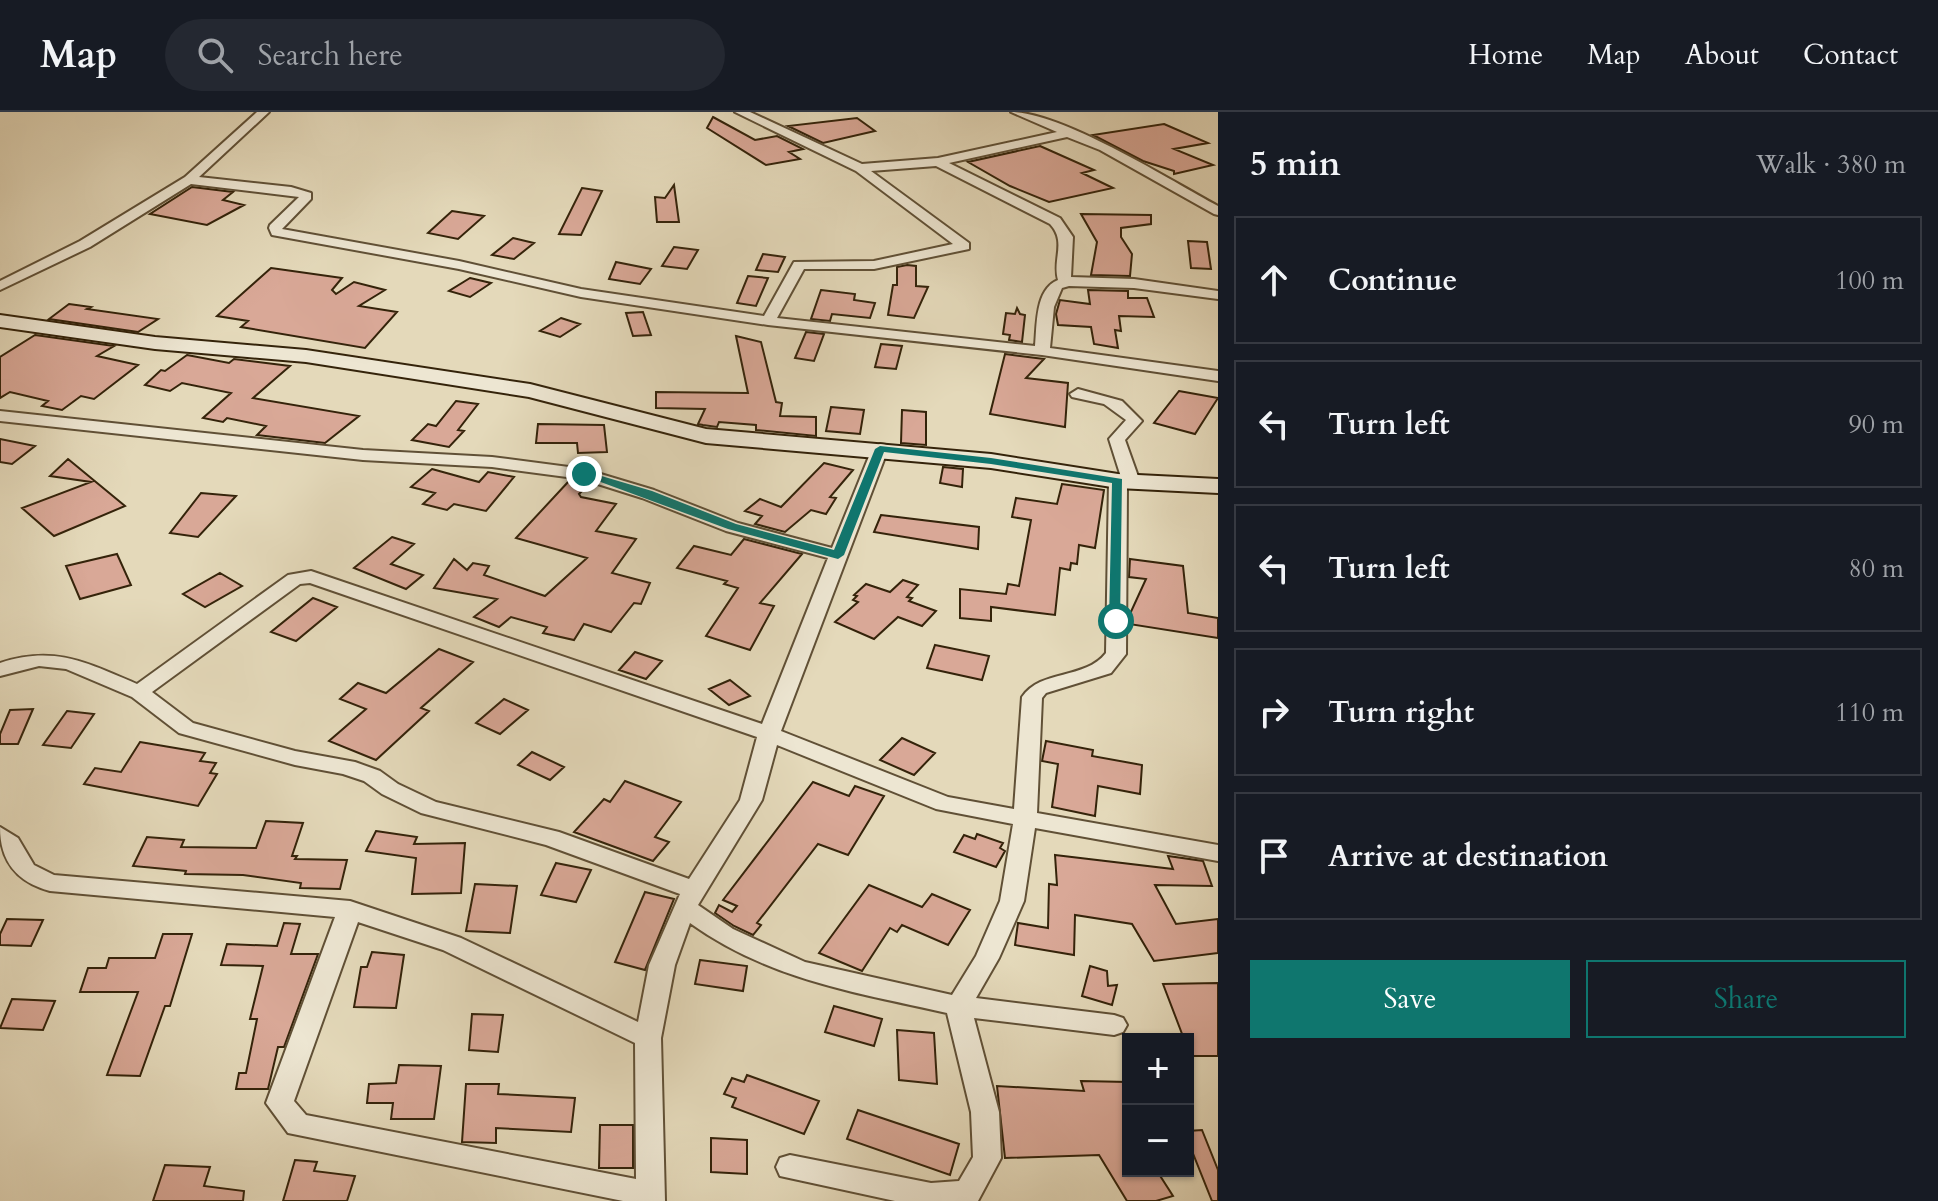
<!DOCTYPE html>
<meta charset="utf-8">
<style>
:root{--surface:#171b24;--page:#242831;--text:#f1f3f6;--muted:#9ea1a6;--line:#363941;--accent:#0f766e}
body{margin:0;font-family:Cardo,serif;background:var(--page);color:var(--text)}
.controls{position:absolute;right:24px;bottom:24px;display:grid;overflow:hidden;border-radius:0px;box-shadow:0 2px 6px #0004}
.controls button{width:72px;height:72px;display:grid;place-items:center;padding:0;border:0;border-bottom:2px solid var(--line);background:var(--surface);color:var(--text);font:40px sans-serif}
.stop{position:absolute;width:24px;height:24px;margin:-18px;border:6px solid #0f766e;border-radius:50%;background:#fff}
.stop.end{background:#0f766e;border-color:#fff;box-shadow:0 2px 8px #0008}
.list{margin:0;padding:0;list-style:none}
h2{display:flex;justify-content:space-between;align-items:center;height:104px;margin:0;padding:0 32px;font-size:34px}
h2 small{font-size:26px;font-weight:400;color:var(--muted)}
.list li{display:grid;grid-template-columns:52px 1fr auto;gap:24px;align-items:center;box-sizing:border-box;height:128px;margin:0 16px 16px;padding:0 16px;border:2px solid var(--line);border-radius:0px}
.list b{display:block;font-size:30px;white-space:nowrap}
.list em{font-size:26px;font-style:normal;color:var(--muted)}
.actions{display:flex;gap:16px;padding:24px 32px}
.actions a{flex:1;padding:18px 0;border:2px solid var(--accent);border-radius:0px;text-align:center;font-size:28px;color:var(--accent)}
.actions .main{background:var(--accent);color:#fff}
.icon{flex:none;width:44px;height:44px;fill:none;stroke:currentColor;stroke-width:2;stroke-linecap:round;stroke-linejoin:round}
.map{position:relative;flex:none;width:1218px;height:1089px;overflow:hidden}
header{display:flex;align-items:center;gap:48px;box-sizing:border-box;height:112px;padding:0 40px;background:var(--surface);border-bottom:2px solid var(--line)}
header strong{font-size:38px}
nav{display:flex;gap:44px;margin-inline-start:auto;font-size:28px}
.search{width:560px;height:72px;background:var(--page);display:flex;align-items:center;gap:20px;box-sizing:border-box;padding:0 28px;border-radius:44px;color:var(--muted);font-size:30px}
main{display:flex}
aside{flex:1;background:var(--surface)}
.map>svg:first-child{display:block}
.building{fill:#d9a897;stroke:#34230a;stroke-width:2}
.lines{fill:none;stroke-linecap:round;stroke-linejoin:round}
.street-casing{stroke:#605036;stroke-width:4}
.secondary-casing{stroke:#34230a;stroke-width:4}
.street{fill:#ede6d2;fill-rule:evenodd}
.secondary{fill:#ede6d2;fill-rule:evenodd}
.route{fill:#0f766e}
</style>
<header>
<strong>Map</strong>
<div class="search"><svg class="icon" aria-label="search" viewBox="0 0 24 24"><circle cx="10" cy="10" r="6"/><path d="M15 15l6 6"/></svg>Search here</div>
<nav><a>Home</a><a>Map</a><a>About</a><a>Contact</a></nav>
</header>
<main>
<div class="map">
<svg width="1218" height="1089" viewBox="0 0 1218 1089">
<rect width="100%" height="100%" fill="#e4d9ba"/>
<filter id="stains"><feTurbulence type="fractalNoise" baseFrequency=".0025" numOctaves="4"/><feColorMatrix values="0 0 0 0 .2 0 0 0 0 .09 0 0 0 0 .02 0 0 0 .5 -.17"/></filter>
<radialGradient id="worn" r=".72"><stop offset=".6" stop-color="#630" stop-opacity="0"/><stop offset="1" stop-color="#630" stop-opacity=".3"/></radialGradient>
<path class="building" d="M713,5L755,28L777,24L803,37L789,40L800,47L766,53L707,16Z
M857,6L875,19L823,31L788,14Z
M1164,12L1208,31L1174,37L1213,53L1174,62V59L1143,49L1093,23Z
M1040,34L1094,58L1082,61L1113,76L1049,90L1010,74L968,50Z
M674,73L679,110H657L655,85L665,86Z
M192,75L233,80L223,88L244,93L207,113L150,102Z
M582,76L602,79L581,123L559,122Z
M452,99L484,104L458,127L428,121Z
M1081,102L1151,103V112L1121,116V125L1132,142L1130,164L1091,163L1097,130Z
M513,126L534,131L514,147L492,143Z
M1188,129L1207,130L1211,157L1191,156Z
M674,135L698,138L687,157L662,154Z
M763,142L785,145L778,160L756,158Z
M616,150L651,157L640,172L609,167Z
M907,153L916,154V174L928,175L914,206L888,203L893,173H897V155Z
M271,156L342,166L332,178L336,182L354,170L385,178L359,194L397,200L365,236L241,215L248,209L217,204Z
M748,164L768,166L756,194L737,191Z
M470,166L491,171L470,185L449,179Z
M821,178L855,182L854,188L875,191L870,206L832,202L830,209L811,207Z
M1088,178L1128,179V186H1147L1154,205L1119,204L1121,219L1115,218L1118,236L1094,232L1091,215L1058,213L1056,202L1060,188L1090,192Z
M69,192L91,195L87,197L158,207L138,220L49,207Z
M1017,196L1020,202L1025,203L1022,230L1009,228L1010,223L1003,222L1006,201L1015,202Z
M643,200L651,223L633,224L626,201Z
M561,206L580,212L560,225L540,219Z
M806,220L824,222L814,249L795,246Z
M35,223L114,234L97,244L138,253L94,287L81,284L62,298L42,294L48,289L10,280L0,286V245Z
M736,224L761,230L776,290L782,291L780,304L816,305V324L756,318V313L719,310L717,315L703,313L698,312L705,297L656,296V280L748,281Z
M881,232L902,234L896,257L875,255Z
M1005,242L1044,247L1026,266L1068,271L1065,315L990,302Z
M187,243L229,251L234,247L290,254L253,286L359,304L325,331L257,323L266,314L227,306L223,310L203,306L231,281L182,271L170,279L145,273L161,258L165,259Z
M1179,279L1218,286L1195,322L1154,311Z
M456,289L478,292L458,318L464,319L449,335L412,328L428,312L436,314Z
M831,295L864,298L860,322L826,319Z
M902,298L926,300V333L901,331Z
M538,312L604,313L607,340L578,341L577,331H536Z
M0,327L35,334L12,352L0,350Z
M68,347L125,394L54,424L22,396L91,370L50,364Z
M824,351L853,358L830,385L836,386L826,402L811,398L785,420L755,412L762,404L745,399L760,387L781,395Z
M943,355L963,357L962,375L940,371Z
M432,357L479,370L488,360L514,365L486,399L454,392L447,398L423,392L435,381L411,375Z
M569,369L587,374L579,382L581,385L616,392L596,419L636,427L612,461L650,471L641,492L634,491L611,520L584,512L574,528L543,521L547,515L511,505L499,515L474,505L497,487L434,476L454,447L467,458L473,451L489,454L484,463L545,484L587,446L516,426Z
M1062,372L1104,378L1095,436L1079,433L1077,452L1071,451L1070,458L1060,456L1055,503L991,495V509L960,506V477L1006,482L1008,472L1019,474L1031,408L1012,405L1016,386L1057,392Z
M201,381L236,384L198,425L170,421Z
M881,403L979,415L978,437L874,420Z
M392,425L414,432L391,452L423,463L406,477L354,456Z
M744,427L802,442L760,491L774,494L750,538L706,524L738,476L724,472L727,469L677,456L694,434L731,443Z
M117,442L131,473L80,487L66,454Z
M1130,447L1183,454L1188,501L1218,506V526L1129,512V504L1146,467L1129,465Z
M220,461L242,474L205,495L183,482Z
M903,468L918,473L907,485L912,486L909,489L936,499L922,514L898,505L874,527L835,510L858,490L853,488L857,484L854,483L866,472L890,480Z
M313,486L337,495L296,529L271,520Z
M935,533L989,544L982,568L927,556Z
M439,537L473,550L421,596L429,599L376,648L329,629L366,597L340,587L358,571L386,581Z
M635,540L662,549L646,567L619,558Z
M730,568L750,584L729,593L709,577Z
M504,587L528,598L500,622L476,611Z
M33,597L18,632H0V622L10,598Z
M67,599L94,602L71,636L43,633Z
M902,626L935,641L914,663L880,648Z
M1046,629L1093,638L1092,644L1142,653L1140,682L1098,674L1095,704L1052,695L1058,652L1042,649Z
M140,630L205,641L200,649L216,651L210,661L217,662L198,694L84,672L95,656L121,660Z
M532,640L564,655L550,668L518,653Z
M625,669L681,690L655,725L669,730L653,749L574,720L604,687L610,690Z
M813,670L849,684L855,674L884,684L848,743L818,732L757,811L761,813L753,823L734,814L715,801L719,793L732,800L737,794L723,788Z
M266,709L303,711L292,744H297L295,747L347,748L340,777L300,776L301,771L243,763L185,762L186,759L133,754L147,725L184,728L181,735L256,736Z
M376,719L417,725L414,732L465,731L461,781L412,782L416,746L366,739Z
M977,722L1003,731L1000,736L1005,739L996,755L954,740L964,723L975,727Z
M1055,743L1173,757L1168,744L1203,749L1212,774L1155,773L1176,812L1218,807V841L1154,849L1132,812L1075,803L1074,843L1015,833L1018,811L1048,816L1049,772L1057,773Z
M556,751L591,758L576,790L541,783Z
M475,772L517,774L510,821L466,819Z
M869,773L922,795L932,782L970,798L948,833L902,813L897,820L890,816L862,859L819,841Z
M645,780L674,787L645,858L615,850Z
M7,807L43,808L31,834L0,833V822Z
M284,811L300,812L291,842H318L284,935H278L268,977H236L239,961H246L257,907H250L263,854L221,853L227,832L277,834Z
M163,822H192L170,894H165L140,964L107,963L138,880H80L88,856H106L109,846H155Z
M372,840L404,843L396,896L354,895L361,855H367Z
M700,848L747,854L743,879L695,872Z
M1090,854L1107,859L1108,874L1117,873L1112,893L1082,884Z
M1218,871V944H1188V927H1184L1163,872Z
M12,887L55,889L43,918L0,916Z
M834,894L882,907L874,934L825,920Z
M472,902L503,903L498,940L469,938Z
M897,918L934,921L937,972L899,968Z
M399,953L441,954L434,1007H391L393,991H367L369,972L396,971Z
M747,963L819,989L804,1022L732,995L736,986L724,982L732,966L744,970Z
M1081,969L1128,970V1059H1157L1173,1084L1156,1089H1127L1099,1043L1005,1046L997,974L1084,979Z
M466,972H499L498,982L575,986L571,1020L496,1016V1031L462,1030Z
M858,998L959,1032L950,1063L847,1027Z
M600,1013H633V1056H599Z
M1202,1018L1218,1058V1089H1212L1188,1029V1019Z
M711,1026L747,1028V1062L711,1060Z
M295,1048L317,1050L314,1059L355,1064L347,1089H283Z
M165,1053L210,1055L204,1074L244,1079L243,1089H153Z"/>
<g class="lines">
<defs>
<path id="street" d="M257,0H269L199,65L291,75L311,81V87L282,117L459,149L581,177L764,204L794,150L874,149L953,132L856,59L735,0H750L862,52L938,46L1057,20L1011,0C1062,0 1170,68 1218,94V103L1214,102L1100,38L1067,25L949,51L1060,106L1073,125L1071,165L1134,167L1218,179V187L1134,176L1069,174L1062,176L1054,195L1050,236L1218,259V269L1042,243L768,213L581,185L459,157L272,123L269,116L270,113L299,85L191,72L90,135L0,178V169L80,129L185,65ZM936,54L1050,112C1067,130 1052,147 1058,168C1035,177 1037,213 1035,234L777,206L804,157H874L969,137V131L871,59Z
M1078,277L1122,289L1142,309L1125,328L1140,370L1137,374H1127L1126,542L1111,561L1046,581L1042,586L1037,701L1218,733V749L1035,716L1024,789L999,846L976,886L1114,903L1123,906L1127,913L1123,920L1114,923L974,906L999,1000L1001,1046L978,1089H895L780,1064L776,1055L780,1046L790,1043L931,1071L959,1069L973,1045L971,1000L947,901C854,880 770,868 690,811L675,853L661,926L665,1089H623L288,1021L266,991L335,805L50,779C17,770 0,750 0,715L18,726L34,753L54,763L350,789L461,826L638,910L649,853L680,782L546,733L421,701L382,682L364,669L343,662L295,653L179,621L132,585L66,557L39,554L0,564V551C55,533 87,551 137,572L288,463L311,459L762,612L828,446L726,419L642,386L582,367L492,355L363,348L0,309V299L363,338L492,345L584,357L654,378L738,411L832,436L872,337L880,332L886,333L888,337L781,619L948,685L1014,697L1022,585C1041,557 1085,568 1106,541L1109,369L1112,365H1121L1109,327L1126,308L1104,292L1072,285L1070,282ZM310,471L757,625L740,688L689,767L559,720L436,690L398,672L380,659L355,650L295,639L193,611L152,580L300,472ZM777,633L936,697L1013,712L1000,789L976,844L952,883L805,850L733,817L698,793L762,688ZM358,810L443,838L635,931L636,1067L306,1003L294,989Z"/>
<path id="secondary" d="M0,203L155,225L306,238L530,272L706,317L991,342L1118,362L1218,367V381L1118,376L991,356L706,331L529,285L306,250L155,237L0,215Z"/>
</defs>
<use href="#street" class="street-casing"/>
<use href="#secondary" class="secondary-casing"/>
<use href="#street" class="street"/>
<use href="#secondary" class="secondary"/>
</g>
<path class="route" d="M880,334L991,346L1122,367L1120,512L1109,509L1112,371L991,352L884,340L844,443L838,447L728,417L579,362L588,360L652,379L736,412L834,438L875,337Z"/>
<rect width="100%" height="100%" filter="url(#stains)"/>
<rect width="100%" height="100%" fill="url(#worn)"/>
</svg>
<div class="controls">
<button>+</button>
<button>−</button>
</div>
<div class="stop" style="left:1116px;top:509px"></div>
<div class="stop end" style="left:584px;top:362px"></div>
</div>
<aside>
<h2>5 min<small>Walk · 380 m</small></h2>
<ul class="list">
<li><svg class="icon" aria-label="ahead" viewBox="0 0 24 24"><path d="M12 20V5M6 11l6-6 6 6"/></svg><div><b>Continue</b></div><em>100 m</em></li>
<li><svg class="icon" aria-label="left" viewBox="0 0 24 24"><path d="M17 20v-9H6M10 6l-5 5 5 5"/></svg><div><b>Turn left</b></div><em>90 m</em></li>
<li><svg class="icon" aria-label="left" viewBox="0 0 24 24"><path d="M17 20v-9H6M10 6l-5 5 5 5"/></svg><div><b>Turn left</b></div><em>80 m</em></li>
<li><svg class="icon" aria-label="right" viewBox="0 0 24 24"><path d="M7 20v-9h11M14 6l5 5-5 5"/></svg><div><b>Turn right</b></div><em>110 m</em></li>
<li><svg class="icon" aria-label="arrive" viewBox="0 0 24 24"><path d="M6 21V4h12l-3 4 3 4H6"/></svg><div><b>Arrive at destination</b></div></li>
</ul>
<div class="actions"><a class="main">Save</a><a>Share</a></div>
</aside>
</main>
